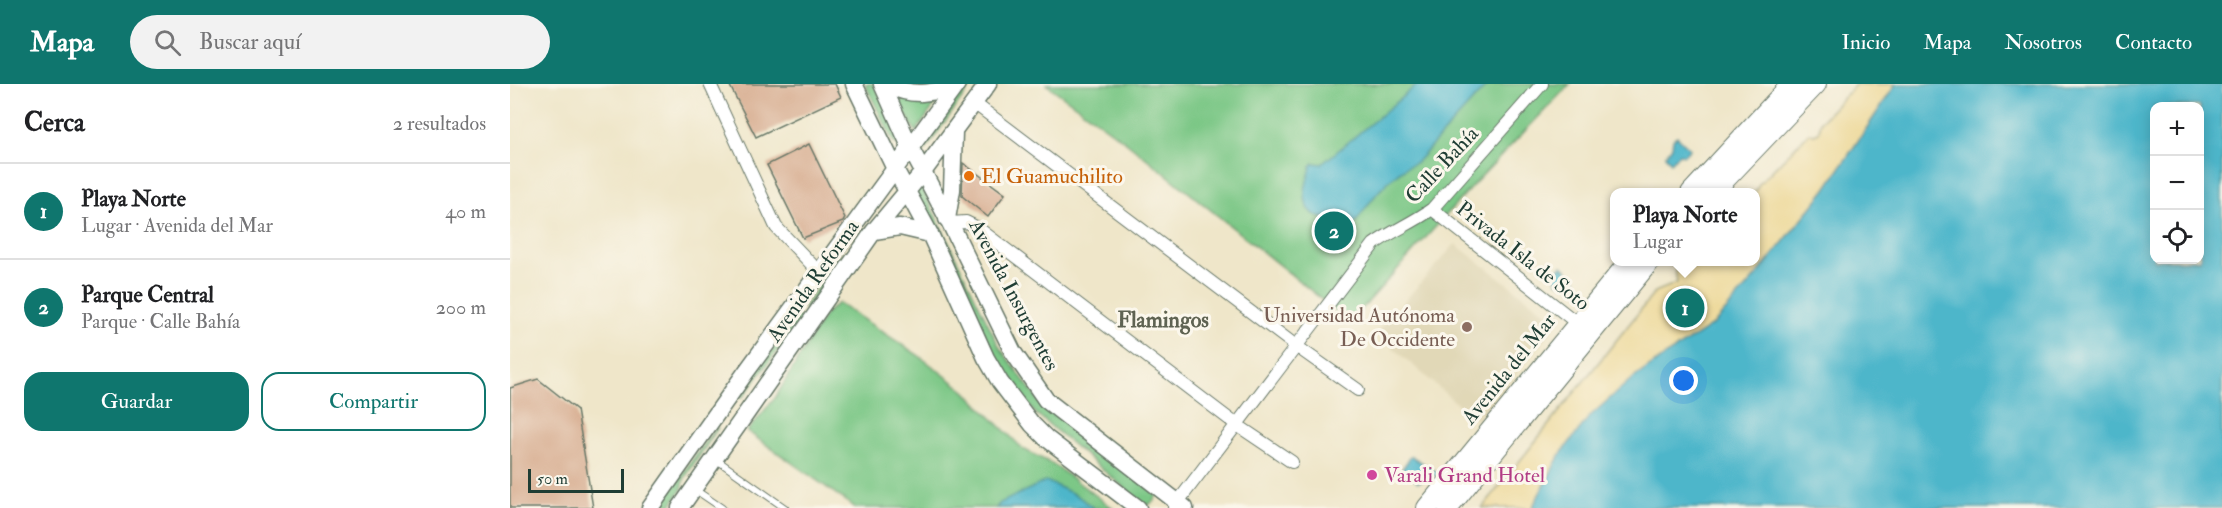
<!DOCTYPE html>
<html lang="es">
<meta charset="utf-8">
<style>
:root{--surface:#fff;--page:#f2f2f2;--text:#202124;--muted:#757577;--line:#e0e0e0;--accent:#0f766e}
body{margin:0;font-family:"IM FELL Double Pica",serif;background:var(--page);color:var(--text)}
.controls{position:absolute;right:18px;top:18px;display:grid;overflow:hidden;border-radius:12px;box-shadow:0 3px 15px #0003}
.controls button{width:54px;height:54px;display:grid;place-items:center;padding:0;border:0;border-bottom:2px solid var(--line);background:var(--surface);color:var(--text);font:30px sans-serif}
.scale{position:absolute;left:18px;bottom:15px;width:96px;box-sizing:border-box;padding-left:6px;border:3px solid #1f3d34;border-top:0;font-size:16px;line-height:21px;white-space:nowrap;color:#1f3d34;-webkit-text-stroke:4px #fbf7ec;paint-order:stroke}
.you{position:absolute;left:1174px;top:297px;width:21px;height:21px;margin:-15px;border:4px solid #fff;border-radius:50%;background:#1a73e8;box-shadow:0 0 0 9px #1a73e833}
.badge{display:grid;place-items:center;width:39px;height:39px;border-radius:50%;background:var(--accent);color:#fff;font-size:20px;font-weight:700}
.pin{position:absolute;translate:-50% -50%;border:3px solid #fff;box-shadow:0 2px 6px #0006}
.popup{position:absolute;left:1100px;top:104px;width:150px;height:78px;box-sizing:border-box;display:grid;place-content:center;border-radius:12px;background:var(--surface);filter:drop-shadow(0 2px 4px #0005);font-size:20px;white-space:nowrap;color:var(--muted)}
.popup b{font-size:22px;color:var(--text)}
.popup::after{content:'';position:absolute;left:50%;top:100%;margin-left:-12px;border:12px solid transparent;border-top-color:var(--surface)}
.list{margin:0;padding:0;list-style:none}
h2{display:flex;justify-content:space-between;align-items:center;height:78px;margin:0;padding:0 24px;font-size:26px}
h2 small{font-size:20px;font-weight:400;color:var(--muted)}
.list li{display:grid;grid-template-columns:39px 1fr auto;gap:18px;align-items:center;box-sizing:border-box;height:96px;padding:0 24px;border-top:2px solid var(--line)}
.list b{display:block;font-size:22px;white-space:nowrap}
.list p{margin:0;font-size:20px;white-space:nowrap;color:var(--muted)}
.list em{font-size:20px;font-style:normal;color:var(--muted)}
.actions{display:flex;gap:12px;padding:18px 24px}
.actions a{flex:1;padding:14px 0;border:2px solid var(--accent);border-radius:18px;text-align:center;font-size:21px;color:var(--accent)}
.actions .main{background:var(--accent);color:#fff}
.icon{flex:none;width:33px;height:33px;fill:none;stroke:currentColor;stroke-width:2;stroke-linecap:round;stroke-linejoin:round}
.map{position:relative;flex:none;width:1712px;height:424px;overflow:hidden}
header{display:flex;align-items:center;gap:36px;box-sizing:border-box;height:84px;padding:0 30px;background:var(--accent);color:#fff}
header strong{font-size:28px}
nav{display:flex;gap:33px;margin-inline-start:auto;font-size:21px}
.search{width:420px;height:54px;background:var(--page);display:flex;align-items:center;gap:15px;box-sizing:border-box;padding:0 21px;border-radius:33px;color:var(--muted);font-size:22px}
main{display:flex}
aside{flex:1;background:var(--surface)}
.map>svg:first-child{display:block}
.built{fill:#e1d8b7}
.green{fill:#7cc786;stroke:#4e825d;stroke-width:1.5}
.sand{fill:#eeda9e;stroke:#868c69;stroke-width:1.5}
.water{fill:#4db6ca;stroke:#367a7f;stroke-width:1.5;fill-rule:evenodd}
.building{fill:#d5a98b}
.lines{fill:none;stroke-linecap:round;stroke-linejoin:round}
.lane-casing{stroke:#687868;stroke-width:8}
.street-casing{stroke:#687868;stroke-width:14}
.secondary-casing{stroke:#687868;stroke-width:19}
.primary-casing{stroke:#687868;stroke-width:22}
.lane{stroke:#fff;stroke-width:6}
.street{stroke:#fff;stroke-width:12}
.secondary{stroke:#fff;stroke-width:16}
.primary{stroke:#fff;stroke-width:20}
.food-dot{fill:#e8710a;stroke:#fbf7ec;stroke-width:2}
.education-dot{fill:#8d6e63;stroke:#fbf7ec;stroke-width:2}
.hotel-dot{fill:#d1479c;stroke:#fbf7ec;stroke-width:2}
.labels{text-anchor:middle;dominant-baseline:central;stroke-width:6;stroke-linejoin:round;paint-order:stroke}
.street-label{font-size:21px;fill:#1f3d34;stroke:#fbf7ec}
.food-label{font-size:21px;fill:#c56008;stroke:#fbf7ec;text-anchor:start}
.education-label{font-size:21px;fill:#785e54;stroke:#fbf7ec;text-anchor:end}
.hotel-label{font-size:21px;fill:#b23c85;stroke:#fbf7ec;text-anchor:start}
.neighbourhood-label{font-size:22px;font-weight:bold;fill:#5f6352;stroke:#fbf7ec}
</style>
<header>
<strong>Mapa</strong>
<div class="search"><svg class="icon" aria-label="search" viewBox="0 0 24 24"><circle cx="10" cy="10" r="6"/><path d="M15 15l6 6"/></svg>Buscar aquí</div>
<nav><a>Inicio</a><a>Mapa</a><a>Nosotros</a><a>Contacto</a></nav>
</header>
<main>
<aside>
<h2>Cerca<small>2 resultados</small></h2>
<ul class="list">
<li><span class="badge">1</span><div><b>Playa Norte</b><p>Lugar · Avenida del Mar</p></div><em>40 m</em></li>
<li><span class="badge">2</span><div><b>Parque Central</b><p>Parque · Calle Bahía</p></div><em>200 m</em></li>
</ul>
<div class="actions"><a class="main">Guardar</a><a>Compartir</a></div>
</aside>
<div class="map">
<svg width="1712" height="424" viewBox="0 0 1712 424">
<rect width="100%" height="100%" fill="#fbf7ec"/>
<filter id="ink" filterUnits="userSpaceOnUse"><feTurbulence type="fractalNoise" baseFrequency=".0167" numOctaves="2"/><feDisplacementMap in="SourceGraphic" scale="12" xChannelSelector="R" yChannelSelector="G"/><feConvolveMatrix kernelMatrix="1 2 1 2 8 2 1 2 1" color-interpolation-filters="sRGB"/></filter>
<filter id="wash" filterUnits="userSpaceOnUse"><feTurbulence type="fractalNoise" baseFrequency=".008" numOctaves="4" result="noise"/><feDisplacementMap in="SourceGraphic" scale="24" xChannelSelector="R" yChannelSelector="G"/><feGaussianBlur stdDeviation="1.35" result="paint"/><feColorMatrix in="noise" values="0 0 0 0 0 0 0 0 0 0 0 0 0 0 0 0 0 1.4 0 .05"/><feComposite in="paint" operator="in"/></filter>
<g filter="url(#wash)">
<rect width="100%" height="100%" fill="#efe6c9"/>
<path class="built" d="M945,160L1048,238L967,337L866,249Z"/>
<path class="green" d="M355,0H364L393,60L384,59Z
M453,0H462L414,68L410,67V62Z
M536,0H1060L965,99L840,238L616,58Z
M394,13L426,19L406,48L390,20Z
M407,94L490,264L529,317L647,411L643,418L636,422L523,327L485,274L399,102Z
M332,169V180L295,226L294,223Z
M328,219L408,271L455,307L513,365L544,381L603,424H346L237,347L265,314L315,230Z
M289,231L291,236L232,314L226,312V308L256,274Z
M205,344H208L174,395L172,405L159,424H148Z"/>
<path class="sand" d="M1346,0H1386L1316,105L1246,192L1204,240L1153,273L1118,298L1050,371L1022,424H972L1145,208L1167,199L1165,181L1169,178H1246L1245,108L1250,99L1299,49L1304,50L1309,48L1311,37Z"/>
<path class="water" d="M908,0H978L907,78C879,89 858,120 841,145L823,138L820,135C806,135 795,126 795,111C794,102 800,91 801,82L804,79L812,80Z
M1386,0H1712V424H1022L1050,371L1079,333L1118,298L1153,273L1204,240L1246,192L1316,105ZM1644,22H1690V176H1644Z
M1167,52L1180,65L1174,71L1169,70L1161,78L1155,72L1162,63L1163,55Z
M1052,182L1067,196L1064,205L1058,200L1047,198L1044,190Z
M901,372L930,390L908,398L892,385Z
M536,397L566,411L584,424H486L490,419Z"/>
<g id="blocks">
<path class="building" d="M219,0H325L331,13L246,53Z
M299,60L335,134L333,138L293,154L257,81Z
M453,79L495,110L478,133L452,112Z
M28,295L67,326L83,424H0V304Z"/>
</g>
</g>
<g filter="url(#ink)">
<use href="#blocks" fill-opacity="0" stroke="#687868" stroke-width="1.5"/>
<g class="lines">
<defs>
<path id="lane" d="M207,376L275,424
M184,405L212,424"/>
<path id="street" d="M200,0L266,143L309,188
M464,19L786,262L848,306
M922,125L1072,243
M440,139L456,138L468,144L727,341L782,378
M664,423L864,160C882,147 903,139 922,125L1032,0"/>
<path id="secondary" d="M344,0L385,85L420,150L476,274L490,298L522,340L536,354L628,424
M372,0L401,65L440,139L503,268L536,316L675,424
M375,0C402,13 416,10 445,3
M437,135L442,106L444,48
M364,147L390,143L420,150
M140,424L236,288L447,0
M170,424L364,147L413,88L478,0"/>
<path id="primary" d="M1181,109L1282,0
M1202,109L1306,0
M917,424L1119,178
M938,424L1139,178"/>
</defs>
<use href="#lane" class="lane-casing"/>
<use href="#street" class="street-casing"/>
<use href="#secondary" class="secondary-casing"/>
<use href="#primary" class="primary-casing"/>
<use href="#lane" class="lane"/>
<use href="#street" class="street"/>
<use href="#secondary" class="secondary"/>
<use href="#primary" class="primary"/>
</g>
</g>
<circle class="food-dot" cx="459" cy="92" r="6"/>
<circle class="education-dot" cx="957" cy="243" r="6"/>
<circle class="hotel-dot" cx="862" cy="391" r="6"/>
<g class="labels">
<g class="street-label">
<text transform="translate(932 81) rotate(-47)">Calle Bahía</text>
<text transform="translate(1013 172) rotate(38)">Privada Isla de Soto</text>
<text transform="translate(303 197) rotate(-55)">Avenida Reforma</text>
<text transform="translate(504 211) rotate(62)">Avenida Insurgentes</text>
<text transform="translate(999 285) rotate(-51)">Avenida del Mar</text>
</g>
<g class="food-label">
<text x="471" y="92">El Guamuchilito</text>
</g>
<g class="education-label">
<text x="945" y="231">Universidad Autónoma<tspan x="945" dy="24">De Occidente</tspan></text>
</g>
<g class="hotel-label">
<text x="874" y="391">Varali Grand Hotel</text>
</g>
<g class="neighbourhood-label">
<text x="653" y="236">Flamingos</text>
</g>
</g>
</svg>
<div class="controls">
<button>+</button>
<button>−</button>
<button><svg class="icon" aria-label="locate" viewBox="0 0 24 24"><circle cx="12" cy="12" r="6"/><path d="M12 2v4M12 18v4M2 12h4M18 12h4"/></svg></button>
</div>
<div class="scale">50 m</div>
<div class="you"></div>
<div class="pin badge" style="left:1175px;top:224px">1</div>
<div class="popup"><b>Playa Norte</b>Lugar</div>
<div class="pin badge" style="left:824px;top:147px">2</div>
</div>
</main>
